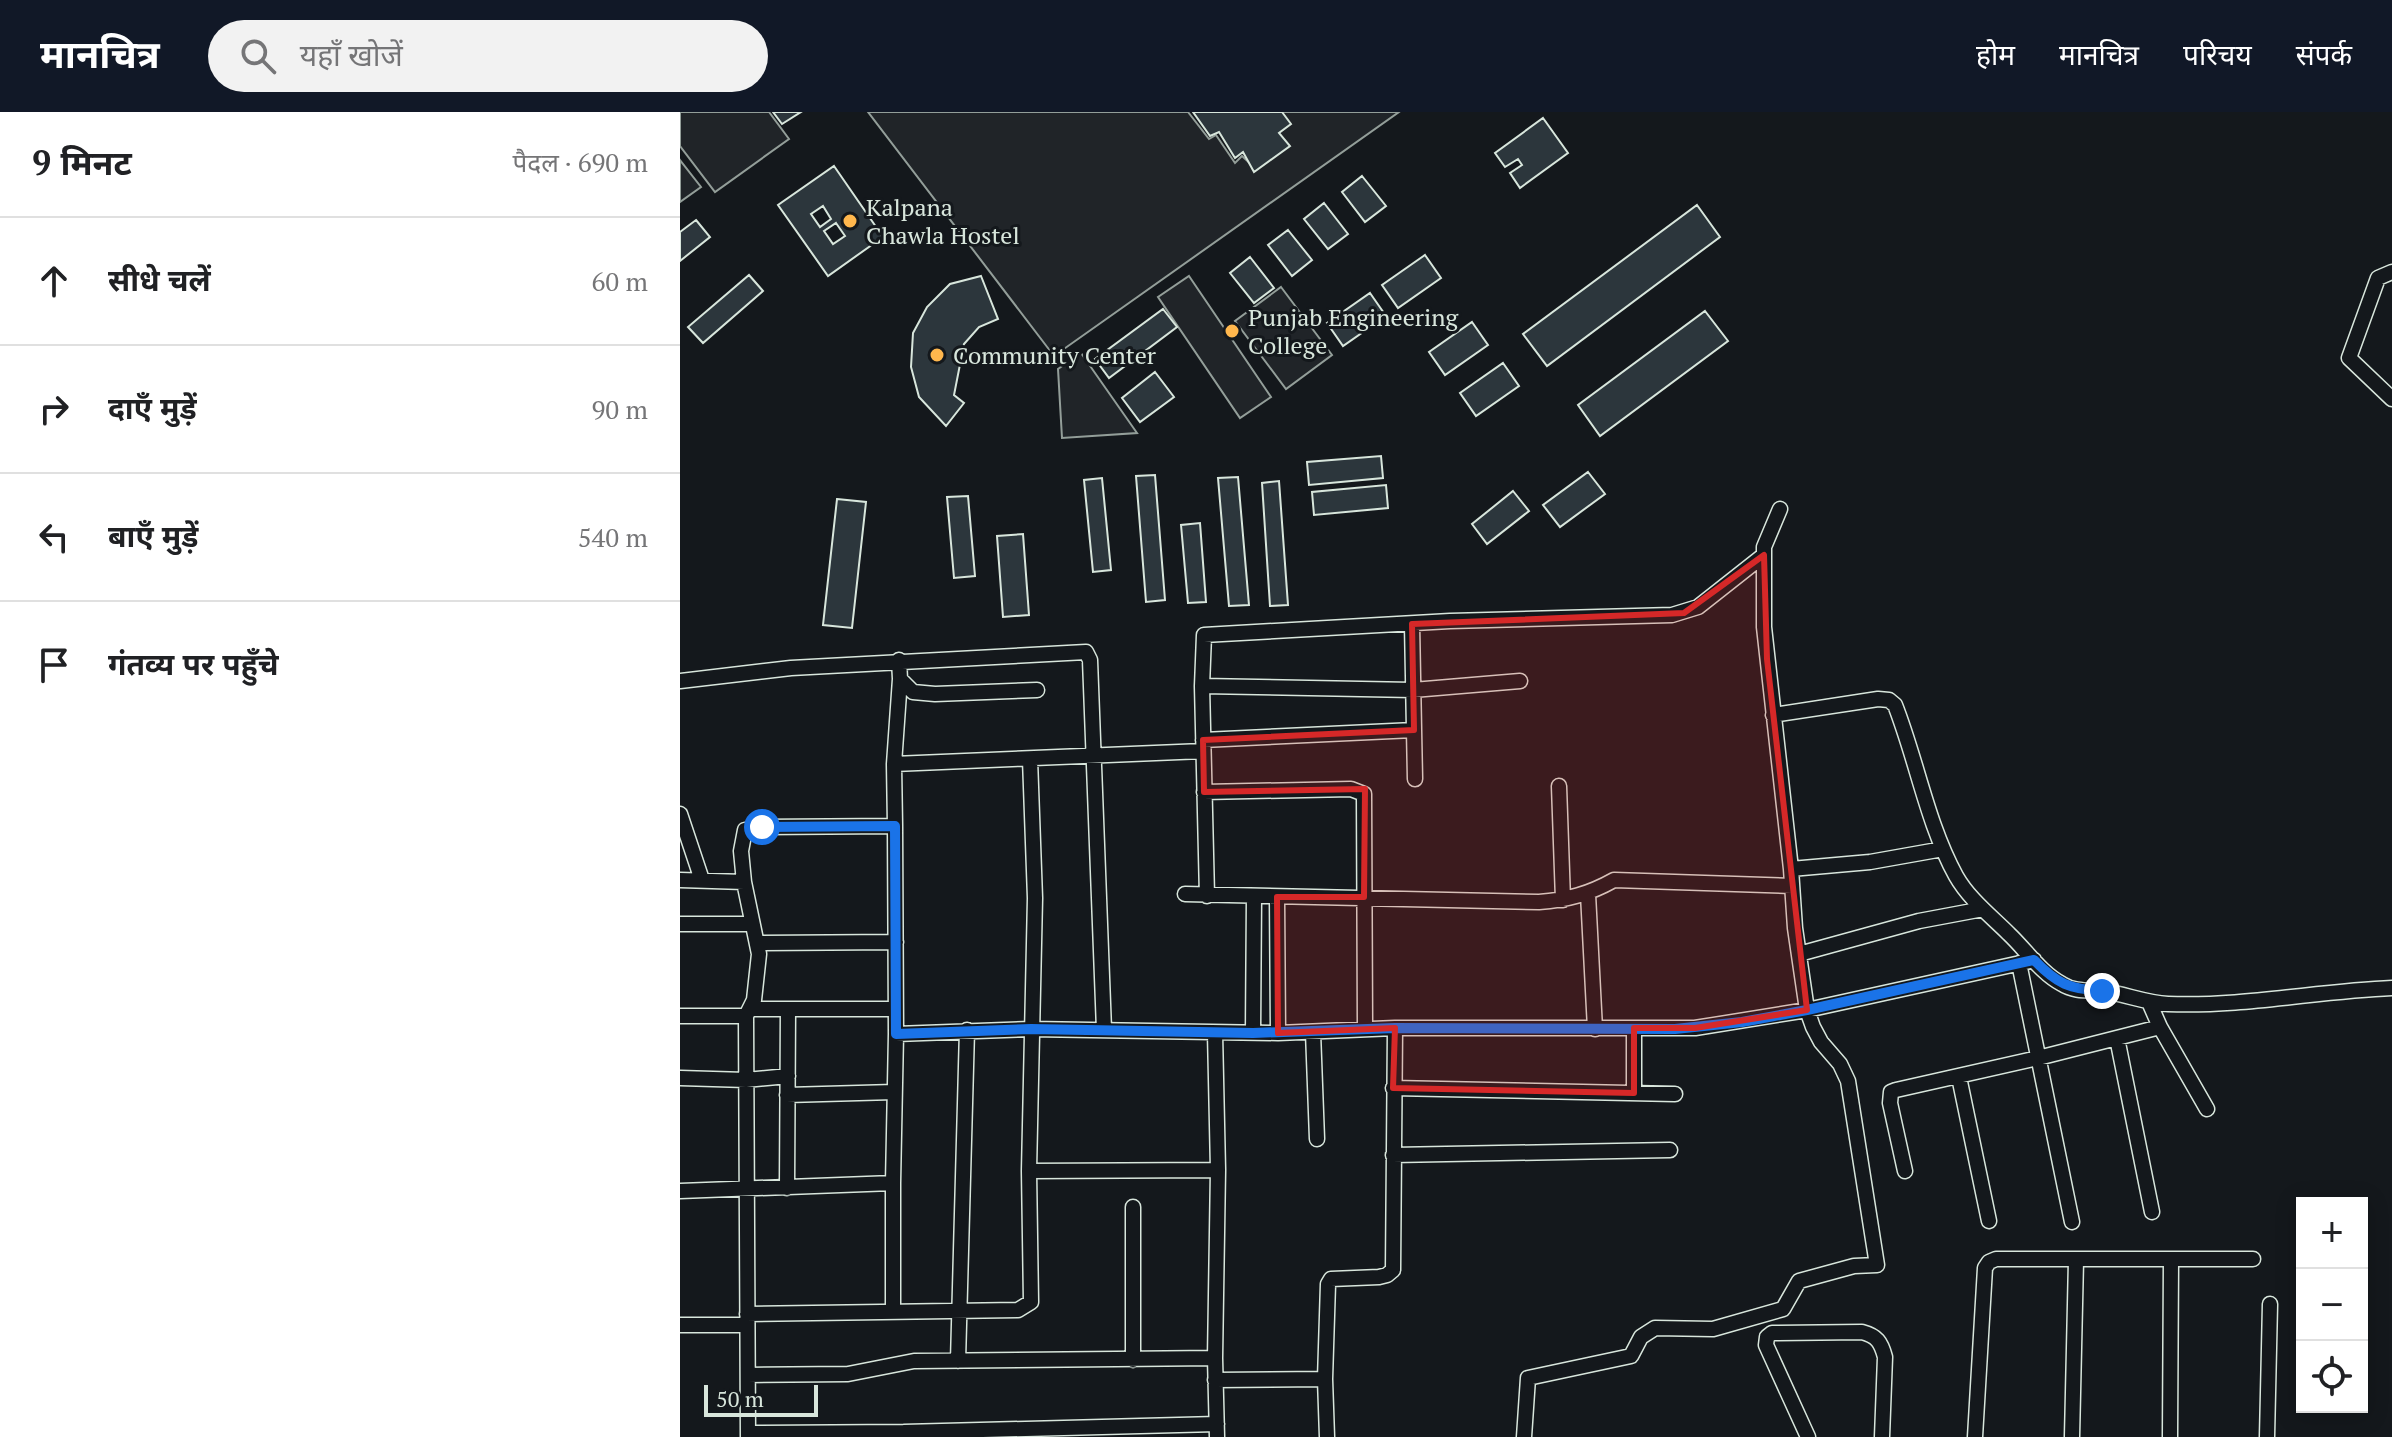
<!DOCTYPE html>
<html lang="hi">
<meta charset="utf-8">
<style>
:root{--surface:#fff;--page:#f2f2f2;--text:#202124;--muted:#757577;--line:#e0e0e0;--accent:#111827}
body{margin:0;font-family:"PT Serif","Noto Sans Devanagari",serif;background:var(--page);color:var(--text)}
.controls{position:absolute;right:24px;bottom:24px;display:grid;overflow:hidden;border-radius:0px;box-shadow:0 4px 20px #0003}
.controls button{width:72px;height:72px;display:grid;place-items:center;padding:0;border:0;border-bottom:2px solid var(--line);background:var(--surface);color:var(--text);font:40px sans-serif}
.scale{position:absolute;left:24px;bottom:20px;width:114px;box-sizing:border-box;padding-left:8px;border:4px solid #d8e6dc;border-top:0;font-size:22px;line-height:28px;white-space:nowrap;color:#d8e6dc;-webkit-text-stroke:6px #14181c;paint-order:stroke}
.stop{position:absolute;width:24px;height:24px;margin:-18px;border:6px solid #1a73e8;border-radius:50%;background:#fff}
.stop.end{background:#1a73e8;border-color:#fff;box-shadow:0 2px 8px #0008}
.list{margin:0;padding:0;list-style:none}
h2{display:flex;justify-content:space-between;align-items:center;height:104px;margin:0;padding:0 32px;font-size:34px}
h2 small{font-size:26px;font-weight:400;color:var(--muted)}
.list li{display:grid;grid-template-columns:52px 1fr auto;gap:24px;align-items:center;box-sizing:border-box;height:128px;padding:0 32px;border-top:2px solid var(--line)}
.list b{display:block;font-size:30px;white-space:nowrap}
.list em{font-size:26px;font-style:normal;color:var(--muted)}
.icon{flex:none;width:44px;height:44px;fill:none;stroke:currentColor;stroke-width:2;stroke-linecap:round;stroke-linejoin:round}
.map{position:relative;flex:none;width:1712px;height:1325px;overflow:hidden}
header{display:flex;align-items:center;gap:48px;box-sizing:border-box;height:112px;padding:0 40px;background:var(--accent);color:#fff}
header strong{font-size:38px}
nav{display:flex;gap:44px;margin-inline-start:auto;font-size:28px}
.search{width:560px;height:72px;background:var(--page);display:flex;align-items:center;gap:20px;box-sizing:border-box;padding:0 28px;border-radius:44px;color:var(--muted);font-size:30px}
main{display:flex}
aside{flex:1;background:var(--surface)}
.map>svg:first-child{display:block}
.green{fill:#202428;stroke:#939e99;stroke-width:2}
.building{fill:#2c363c;stroke:#d8e6dc;stroke-width:2;fill-rule:evenodd}
.lines{fill:none;stroke-linecap:round;stroke-linejoin:round}
.street-casing{stroke:#d8e6dc;stroke-width:17}
.street{stroke:#14181c;stroke-width:14}
.route{stroke:#1a73e8;stroke-width:10}
.marked{fill:#d62828;fill-opacity:0.2;stroke:#d62828;stroke-width:6;stroke-linejoin:round}
.poi-dot{fill:#ffb74d;stroke:#14181c;stroke-width:3}
.labels{text-anchor:middle;dominant-baseline:central;stroke-width:6;stroke-linejoin:round;paint-order:stroke}
.poi-label{font-size:24px;fill:#d8e6dc;stroke:#14181c;text-anchor:start}
</style>
<header>
<strong>मानचित्र</strong>
<div class="search"><svg class="icon" aria-label="search" viewBox="0 0 24 24"><circle cx="10" cy="10" r="6"/><path d="M15 15l6 6"/></svg>यहाँ खोजें</div>
<nav><a>होम</a><a>मानचित्र</a><a>परिचय</a><a>संपर्क</a></nav>
</header>
<main>
<aside>
<h2>9 मिनट<small>पैदल · 690 m</small></h2>
<ul class="list">
<li><svg class="icon" aria-label="ahead" viewBox="0 0 24 24"><path d="M12 20V5M6 11l6-6 6 6"/></svg><div><b>सीधे चलें</b></div><em>60 m</em></li>
<li><svg class="icon" aria-label="right" viewBox="0 0 24 24"><path d="M7 20v-9h11M14 6l5 5-5 5"/></svg><div><b>दाएँ मुड़ें</b></div><em>90 m</em></li>
<li><svg class="icon" aria-label="left" viewBox="0 0 24 24"><path d="M17 20v-9H6M10 6l-5 5 5 5"/></svg><div><b>बाएँ मुड़ें</b></div><em>540 m</em></li>
<li><svg class="icon" aria-label="arrive" viewBox="0 0 24 24"><path d="M6 21V4h12l-3 4 3 4H6"/></svg><div><b>गंतव्य पर पहुँचे</b></div></li>
</ul>
</aside>
<div class="map">
<svg width="1712" height="1325" viewBox="0 0 1712 1325">
<rect width="100%" height="100%" fill="#14181c"/>
<path class="green" d="M0,0H89L109,27L35,80L0,34Z
M188,0H508L529,27L536,23L555,51L562,44L575,56L596,21L599,0H719L374,244Z
M0,48L21,75L0,90Z
M509,164L591,285L560,306L478,185Z
M601,175L652,243L606,277L555,209Z
M401,241L457,321L382,326L378,257Z"/>
<path class="building" d="M93,0H121L102,12Z
M513,0H602L611,12L599,21L610,34L574,60L563,40L555,46L539,20L530,24Z
M863,6L888,41L840,76L830,61L842,53L838,47L825,55L815,41Z
M154,54L203,125L148,164L98,93ZM143,94L151,107L140,115L131,102ZM156,111L165,124L153,132L144,119Z
M682,64L706,94L685,110L662,80Z
M644,91L668,122L648,137L624,107Z
M1017,93L1040,125L867,254L843,222Z
M16,108L30,125L0,149V120Z
M608,118L632,148L612,164L588,133Z
M745,143L761,166L718,196L702,173Z
M570,145L594,176L574,191L550,161Z
M69,163L83,179L23,231L8,215Z
M301,164L318,207L299,215L284,232L274,283L284,291L266,314L239,285L231,255L233,221L247,195L270,172Z
M690,181L706,204L663,234L647,211Z
M483,197L497,215L429,266L415,247Z
M1025,199L1048,229L920,324L898,293Z
M792,210L808,233L765,263L749,240Z
M823,251L839,274L796,304L780,281Z
M475,260L494,285L460,310L442,286Z
M701,344L703,366L629,373L627,350Z
M908,360L925,382L880,415L863,393Z
M475,363L485,488L466,490L456,364Z
M558,365L569,493L549,494L538,366Z
M422,366L431,458L413,460L404,368Z
M599,369L608,493L590,494L582,371Z
M706,373L708,396L634,403L632,380Z
M833,379L849,399L807,432L792,412Z
M288,384L295,464L274,466L267,385Z
M157,387L186,390L172,516L143,513Z
M520,411L526,490L508,491L501,413Z
M343,422L349,503L323,505L317,424Z"/>
<g class="lines">
<defs>
<path id="street" d="M1712,160L1698,166L1669,246L1712,287
M219,548L220,567L233,580L255,582L357,578
M0,569L111,556L406,540L410,548L424,918
M522,574L733,578L840,569
M1093,603L1198,587L1209,588L1215,593C1237,649 1247,711 1276,764C1289,787 1311,804 1329,822C1346,838 1361,861 1382,872C1394,880 1409,878 1423,879C1445,882 1466,891 1488,892C1563,895 1638,879 1712,876
M734,618L735,667
M523,628L734,618L732,512
M214,652L523,639
M879,674L883,788
M524,680L671,677L684,682L685,917
M0,702L22,768
M215,714L214,652L220,567
M1111,757L1190,750L1263,737
M0,768L64,770
M505,782L859,790C887,788 909,782 934,768L1112,774
M908,782L915,917
M527,784L522,574L524,523L770,509L992,503L1018,495L1084,443
M597,785L598,921
M0,812H71
M79,831L216,830
M1119,842L1239,809L1303,797
M1339,851L1392,1110
M1469,890L1480,915L1527,997
M71,897H215
M0,904H66L68,1325
M66,904L74,888L79,842L64,770L61,739L65,718L82,715L215,714L216,922L351,917L598,921L715,916H1015L1127,898L1354,848
M633,920L637,1027
M535,921L538,1058L535,1246L537,1325
M573,921L574,784
M1437,926L1472,1100
M1279,965L1309,1109
M0,966L66,968L108,964
M713,976L995,982
M954,981V916
M107,983L214,980
M713,1043L990,1038
M349,1059L538,1058
M1225,1059L1210,991L1211,980L1216,978L1358,946L1480,915
M213,1071V1199
M107,1076L108,897
M0,1079L213,1071L216,922
M453,1095V1248
M67,1202L338,1198L351,1190L349,1059L355,786L350,647
M0,1213H66
M278,1249L287,918
M68,1263L168,1262L234,1249L535,1246
M645,1267L647,1325
M535,1268L645,1267L648,1172L651,1167L699,1165L707,1163L713,1158L715,916
M224,1320L537,1312
M68,1321L224,1320L225,1325
M844,1325L848,1266L951,1244L961,1225L975,1216L1033,1217L1103,1197L1119,1169L1174,1154L1197,1153L1168,969L1160,952L1141,930L1133,915L1127,898L1115,816L1111,757L1084,515V435L1100,397
M1128,1325L1086,1233L1087,1225L1092,1221L1182,1220C1197,1224 1201,1230 1205,1245L1202,1325
M1295,1325L1305,1156L1309,1150L1316,1147H1573
M1392,1325L1396,1148
M1490,1325L1491,1148
M1587,1325L1590,1192"/>
</defs>
<use href="#street" class="street-casing"/>
<use href="#street" class="street"/>
</g>
<g class="lines">
<path class="route" d="M82,715L215,714L216,922L351,917L573,921L715,916L995,917L1062,910L1127,898L1354,848C1377,872 1389,877 1422,879"/>
</g>
<path class="marked" d="M1084,443L1087,547L1127,898L1015,916H954V981L713,976L715,916L598,921L597,785H684L685,677L524,680L523,628L734,618L732,512L1004,501Z"/>
<g class="poi-dot">
<circle cx="170" cy="109" r="8"/>
<circle cx="552" cy="219" r="8"/>
<circle cx="257" cy="243" r="8"/>
</g>
<g class="labels">
<g class="poi-label">
<text x="186" y="95">Kalpana<tspan x="186" dy="28">Chawla Hostel</tspan></text>
<text x="568" y="205">Punjab Engineering<tspan x="568" dy="28">College</tspan></text>
<text x="273" y="243">Community Center</text>
</g>
</g>
</svg>
<div class="controls">
<button>+</button>
<button>−</button>
<button><svg class="icon" aria-label="locate" viewBox="0 0 24 24"><circle cx="12" cy="12" r="6"/><path d="M12 2v4M12 18v4M2 12h4M18 12h4"/></svg></button>
</div>
<div class="scale">50 m</div>
<div class="stop" style="left:82px;top:715px"></div>
<div class="stop end" style="left:1422px;top:879px"></div>
</div>
</main>
